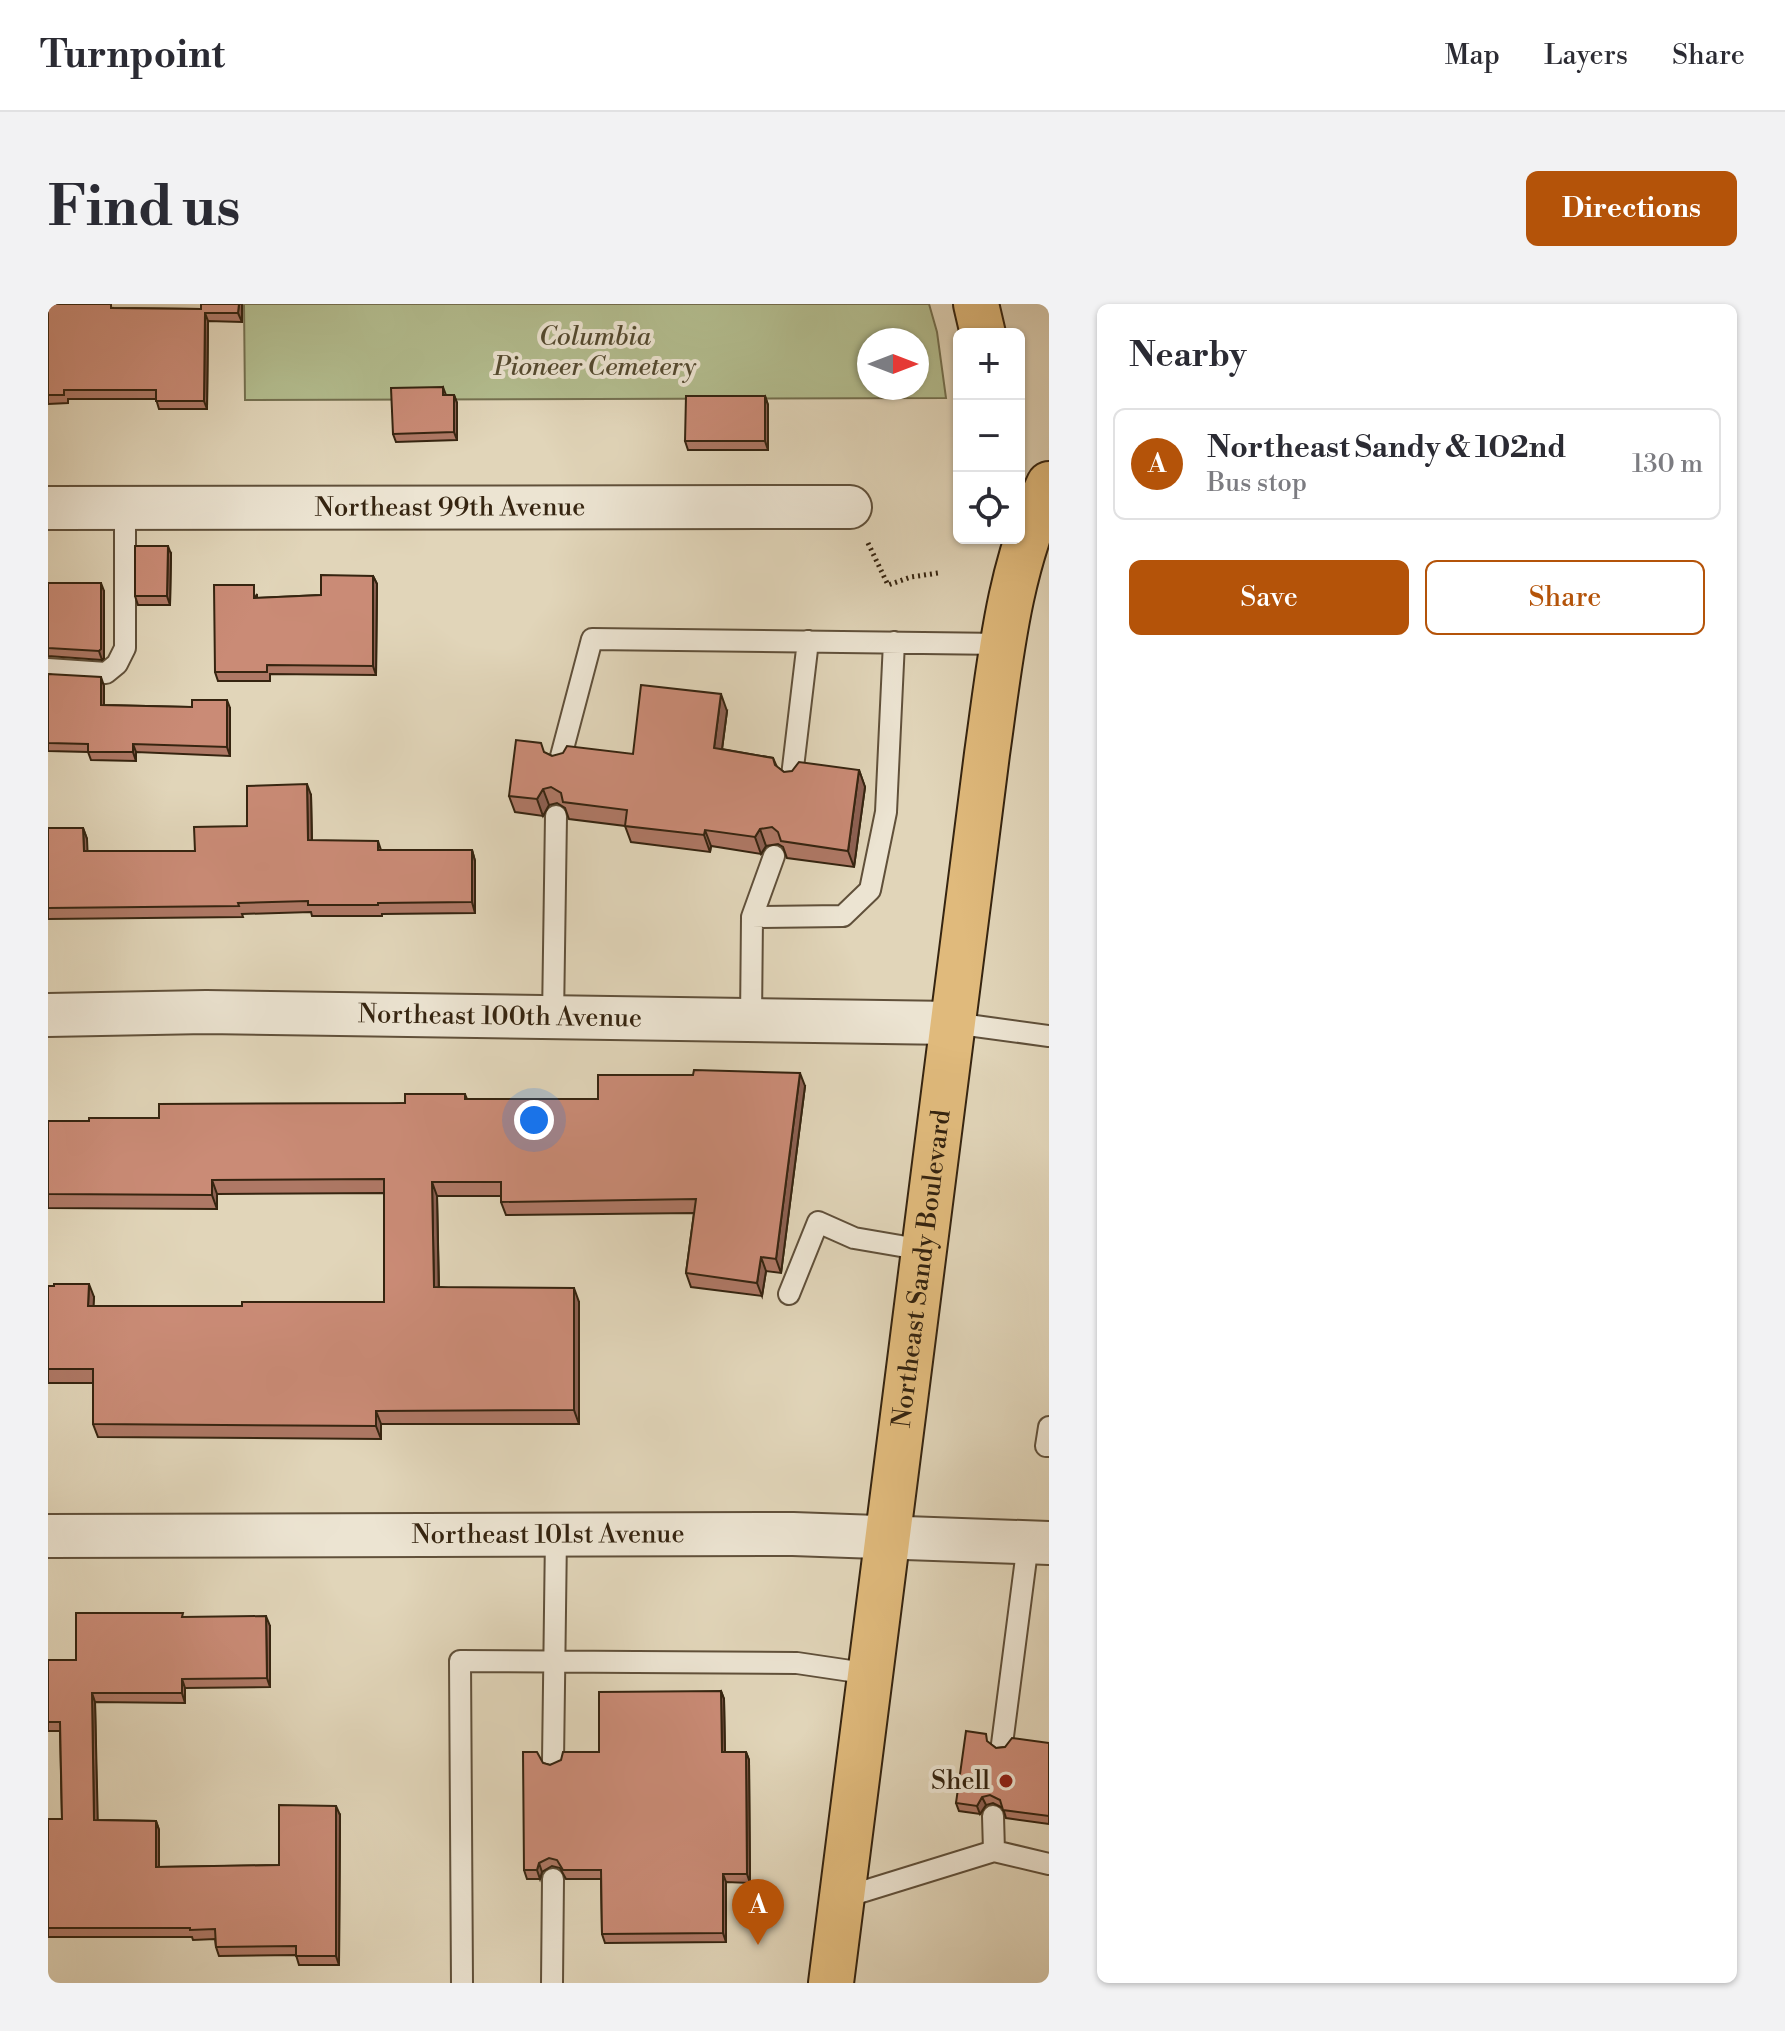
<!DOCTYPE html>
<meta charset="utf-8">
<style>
:root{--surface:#fff;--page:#f2f2f3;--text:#2b2b33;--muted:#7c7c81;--line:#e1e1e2;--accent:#b45309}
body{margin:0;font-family:"Libre Bodoni",serif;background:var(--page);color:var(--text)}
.controls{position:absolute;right:24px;top:24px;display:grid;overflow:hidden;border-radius:12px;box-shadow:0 2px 6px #0004}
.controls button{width:72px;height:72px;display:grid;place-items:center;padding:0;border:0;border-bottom:2px solid var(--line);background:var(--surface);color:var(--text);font:40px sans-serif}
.compass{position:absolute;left:809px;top:24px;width:72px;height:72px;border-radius:50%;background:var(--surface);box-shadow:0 2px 6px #0004;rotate:90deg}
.you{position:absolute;left:486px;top:816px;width:28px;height:28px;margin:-20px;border:6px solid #fff;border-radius:50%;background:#1a73e8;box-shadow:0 0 0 12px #1a73e833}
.badge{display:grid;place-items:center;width:52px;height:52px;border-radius:50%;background:var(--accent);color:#fff;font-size:26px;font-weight:700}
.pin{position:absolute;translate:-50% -66px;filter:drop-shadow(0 2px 4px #0008)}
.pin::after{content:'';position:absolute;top:42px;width:28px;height:24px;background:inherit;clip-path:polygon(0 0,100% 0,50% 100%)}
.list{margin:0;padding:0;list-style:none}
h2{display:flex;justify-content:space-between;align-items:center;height:104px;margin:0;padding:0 32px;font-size:34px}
h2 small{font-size:26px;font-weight:400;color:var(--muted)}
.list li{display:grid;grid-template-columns:52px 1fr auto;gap:24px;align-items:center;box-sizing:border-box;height:112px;margin:0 16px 16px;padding:0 16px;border:2px solid var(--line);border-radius:12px}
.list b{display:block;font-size:30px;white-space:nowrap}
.list p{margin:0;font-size:26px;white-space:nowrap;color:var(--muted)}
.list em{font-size:26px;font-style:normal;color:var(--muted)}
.actions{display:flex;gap:16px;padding:24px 32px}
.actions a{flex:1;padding:18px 0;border:2px solid var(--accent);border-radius:12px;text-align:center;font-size:28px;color:var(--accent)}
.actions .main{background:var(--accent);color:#fff}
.icon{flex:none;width:44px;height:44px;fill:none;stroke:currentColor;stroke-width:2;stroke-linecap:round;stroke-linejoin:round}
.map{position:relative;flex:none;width:1001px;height:1679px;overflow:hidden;border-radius:12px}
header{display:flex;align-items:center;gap:48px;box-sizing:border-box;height:112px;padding:0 40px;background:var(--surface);border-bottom:2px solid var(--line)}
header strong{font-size:38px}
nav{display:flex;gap:44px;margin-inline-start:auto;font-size:28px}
.intro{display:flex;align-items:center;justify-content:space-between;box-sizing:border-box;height:192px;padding:0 48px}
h1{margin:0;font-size:56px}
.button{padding:20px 36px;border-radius:12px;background:var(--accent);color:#fff;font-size:28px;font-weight:700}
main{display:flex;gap:48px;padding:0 48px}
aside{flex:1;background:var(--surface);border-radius:12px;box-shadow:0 2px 6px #0004}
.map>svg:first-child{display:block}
.green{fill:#b3bd8f;stroke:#747050;stroke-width:2;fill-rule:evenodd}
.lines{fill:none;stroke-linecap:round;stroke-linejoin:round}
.service-casing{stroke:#60503a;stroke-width:24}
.minor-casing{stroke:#60503a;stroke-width:46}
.primary-casing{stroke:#352410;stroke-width:48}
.path{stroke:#352410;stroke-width:5;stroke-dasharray:2 4;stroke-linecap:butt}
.service{stroke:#ece4d2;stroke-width:20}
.minor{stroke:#ece4d2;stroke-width:42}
.primary{stroke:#e0ba7c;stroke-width:44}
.wall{fill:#ae7865;stroke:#352410;stroke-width:2}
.shaded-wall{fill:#8d6153;stroke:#352410;stroke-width:2}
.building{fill:#ca8b76;stroke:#352410;stroke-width:2}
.poi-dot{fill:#8f2418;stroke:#ece4d2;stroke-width:3}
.labels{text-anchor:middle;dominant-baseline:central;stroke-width:8;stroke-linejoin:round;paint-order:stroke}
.park-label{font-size:26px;font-style:italic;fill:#544a30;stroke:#ece4d2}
.street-label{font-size:26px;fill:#352410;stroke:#ece4d2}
.poi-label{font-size:26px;fill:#352410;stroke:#ece4d2;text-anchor:end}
</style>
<header>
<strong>Turnpoint</strong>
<nav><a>Map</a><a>Layers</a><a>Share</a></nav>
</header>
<div class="intro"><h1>Find us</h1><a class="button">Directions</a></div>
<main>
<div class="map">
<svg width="1001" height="1679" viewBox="0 0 1001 1679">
<rect width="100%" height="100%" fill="#e1d5b9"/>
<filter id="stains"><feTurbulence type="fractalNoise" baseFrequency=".0025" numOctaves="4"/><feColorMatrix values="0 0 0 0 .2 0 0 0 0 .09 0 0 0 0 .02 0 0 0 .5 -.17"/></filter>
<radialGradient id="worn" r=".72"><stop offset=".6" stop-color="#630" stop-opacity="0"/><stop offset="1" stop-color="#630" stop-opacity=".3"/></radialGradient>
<path class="green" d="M196,0H881L889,28L898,94L197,96ZM821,36H869V84H821Z"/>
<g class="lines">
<defs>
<path id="service" d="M0,365L58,369L69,360L77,344V204
M512,456L544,335L955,340
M744,472L760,337
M704,613L726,552
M505,714L508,512
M703,716L704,613L795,612L822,586L838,508L846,338
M905,719L1001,732
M741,990L770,918L806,934L876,946
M1001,1123L998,1142H1001
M954,1440L980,1239
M505,1457L508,1231
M945,1512L946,1547L1001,1560
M794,1594L946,1547
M414,1679L412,1357L749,1359L823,1370
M504,1679L505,1575"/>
<g id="minor">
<path id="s1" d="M0,204L802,203"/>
<path id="s2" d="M0,711L158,708L905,719"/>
<path id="s3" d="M0,1232L745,1230L1001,1239"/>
</g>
<g id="primary">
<path d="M928,0L935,30"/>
<path id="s4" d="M783,1679L939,450C952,359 960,264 1001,180"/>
</g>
</defs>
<use href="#service" class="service-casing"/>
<use href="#minor" class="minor-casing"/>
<use href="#primary" class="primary-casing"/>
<path class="path" d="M820,239L840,281L863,273L890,269"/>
<use href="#service" class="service"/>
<use href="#minor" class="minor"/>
<use href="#primary" class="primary"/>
</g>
<path class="wall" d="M0,0L66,4L153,5L194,0V18L160,17L159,105H111L108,95H20V99L0,100Z
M395,83L398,91H406L409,99V136L348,138L345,130Z
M717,92L720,101V146H640L637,137Z
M123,250L122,301H90L87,292Z
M325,272L329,280L328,371L222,370V377H170L167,368L209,290V294L273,291Z
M0,279L56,287V354L54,356L0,352Z
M0,370L56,382V401L182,404V452L88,448V457L43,456L40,448L0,447Z
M679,407L674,445L725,454L729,463L736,468L811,466L817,483L806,563L739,554L735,543L730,540L718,542L713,550L663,542L662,548L583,538L577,522L521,515L517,504L509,499L501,501L495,512L467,508L461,492L497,449L504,452L585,450Z
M263,491L264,537H330L333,546H424L427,557V609L334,610V612H264L263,608L194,610L195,613L0,615V524H35L39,535V547H147Z
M757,782L733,969L718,967L714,992L643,983L638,969L646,909L458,911L453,898V892H389L391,983L531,998V1120H333V1135L50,1133L45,1120V1079H0V982L46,993L45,1002H194L336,998V889L169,890V905L0,904V817H41L111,814L357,799L417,790L419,795H550Z
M136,1313L222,1322V1383L137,1384V1399L47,1398L49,1516L108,1517L111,1526V1563L231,1561L292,1511L291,1661H251L248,1651L171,1652L168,1643L167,1635L145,1636L144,1633H0V1515H14L12,1427H0V1356H28Z
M673,1387L676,1395L677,1448H698L701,1456L702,1579L678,1578V1638L557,1639L554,1630L553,1575H518L512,1564L504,1562L494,1568L492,1575H479L476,1566L495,1459L502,1461L551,1448Z
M941,1439L948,1444L1001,1439V1520L958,1514L955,1504L945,1499L938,1501L932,1510L911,1507L908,1499Z"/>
<path class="shaded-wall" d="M191,0H194V18L190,9Z
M157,9L160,17L159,105L156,97Z
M406,91L409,99V136L406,128Z
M717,92L720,101V146L717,137Z
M120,242L123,250L122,301L119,292Z
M325,272L329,280L328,371L325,362Z
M53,279L56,287V354L54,356L51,347Z
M53,373L56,382V410L53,401Z
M673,390L679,407L672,460L666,444Z
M179,396L182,404V452L179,443Z
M85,440L88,448V457L85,448Z
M811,466L817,483L806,563L800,547Z
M259,480L263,491L264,547L260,536Z
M495,485L501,501L495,512L489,495Z
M35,524L39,535L40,558L36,547Z
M712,525L718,542L713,550L707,533Z
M657,526L663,542L662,548L656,531Z
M424,546L427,557V609L424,598Z
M752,769L757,782L733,969L728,955Z
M164,876L169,890V905L164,891Z
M384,878L389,892L391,997L386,983Z
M713,953L718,967L714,992L709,979Z
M41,980L46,993L45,1016L40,1002Z
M526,984L531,998V1120L526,1106Z
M328,1107L333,1120V1135L328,1122Z
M218,1312L222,1322V1383L219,1374Z
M134,1375L137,1384V1399L134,1389Z
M673,1387L676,1395L677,1456L674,1448Z
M44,1389L47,1398L50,1525L46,1516Z
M698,1448L701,1456L702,1579L699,1570Z
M934,1493L938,1501L932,1510L929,1502Z
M288,1502L292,1511L291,1661L288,1652Z
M108,1517L111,1526V1572L108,1563Z
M491,1559L494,1568L492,1575L489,1566Z
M675,1570L678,1578V1638L675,1629Z"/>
<path class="building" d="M0,0H63V4L153,5V0H191L190,9H157L156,97H108V86H16V91H0Z
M395,83V91H406V128L345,130L343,84Z
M638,92H717V137H637Z
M87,242H120L119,292H87Z
M273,271L325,272V362L219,361V368H167L166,281H206V294L273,291Z
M0,279H53V345L51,347L0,344Z
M0,370L53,373V401L144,403V396H179V443L85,440V448H40V440L0,439Z
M593,381L673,390L666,444L725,454L727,461L736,468L744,467L751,458L811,466L800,547L733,537L730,528L724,523L712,525L707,533L657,526L656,531L577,522L579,506L515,498L513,489L503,483L495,485L489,495L461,492L468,436L493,439L496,448L504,452L515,449L519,442L585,450Z
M259,480L260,536L330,537V546H424V598L330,599V601H260V597L190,599L191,602L0,604V524H35L36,547H147L146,523L199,522V482Z
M646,766L752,769L728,955L713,953L709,979L638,969L648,895L453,898V878H384L386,983L526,984V1106L328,1107V1122L45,1120V1065H0V982H6V980H41L40,1002H194V998H336V875L164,876V891L0,890V817H41V814H111V800L357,799V790H417V795H550V771H645Z
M28,1309H135L134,1313L218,1312L219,1374L134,1375V1389H44L46,1516L108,1517V1563L231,1561V1501L288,1502V1652H248V1642L168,1643L167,1625L142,1626V1624H0V1515H14L12,1418H0V1356H28Z
M673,1387L674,1448H698L699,1570H675V1629L554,1630L553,1566H515L509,1556L501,1554L491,1559L489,1566H476L475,1448H489L495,1459L502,1461L513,1456L515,1448H551V1388Z
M918,1427L938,1430L939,1437L948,1444L957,1443L964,1434L1001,1439V1512L955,1506L952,1496L942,1491L934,1493L929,1502L908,1499Z"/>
<circle class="poi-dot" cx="958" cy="1477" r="8"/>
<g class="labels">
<g class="park-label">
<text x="547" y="33">Columbia<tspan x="547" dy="30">Pioneer Cemetery</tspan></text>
</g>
<g class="street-label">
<text stroke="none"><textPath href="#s1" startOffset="402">Northeast 99th Avenue</textPath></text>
<text stroke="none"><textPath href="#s2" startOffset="452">Northeast 100th Avenue</textPath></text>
<text stroke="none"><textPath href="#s4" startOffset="720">Northeast Sandy Boulevard</textPath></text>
<text stroke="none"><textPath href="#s3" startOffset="500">Northeast 101st Avenue</textPath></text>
</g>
<g class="poi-label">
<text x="942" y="1477">Shell</text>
</g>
</g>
<rect width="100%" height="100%" filter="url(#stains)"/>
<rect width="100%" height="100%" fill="url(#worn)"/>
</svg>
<div class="controls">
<button>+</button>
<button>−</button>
<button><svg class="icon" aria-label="locate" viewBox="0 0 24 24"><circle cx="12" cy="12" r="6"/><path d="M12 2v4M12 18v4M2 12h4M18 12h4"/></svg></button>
</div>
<svg class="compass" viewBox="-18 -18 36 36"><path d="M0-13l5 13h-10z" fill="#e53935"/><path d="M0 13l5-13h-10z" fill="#7c7c81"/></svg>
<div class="you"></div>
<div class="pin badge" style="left:710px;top:1641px">A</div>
</div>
<aside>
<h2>Nearby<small></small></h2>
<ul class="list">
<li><span class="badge">A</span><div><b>Northeast Sandy &amp; 102nd</b><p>Bus stop</p></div><em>130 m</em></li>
</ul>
<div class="actions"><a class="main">Save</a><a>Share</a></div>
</aside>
</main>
